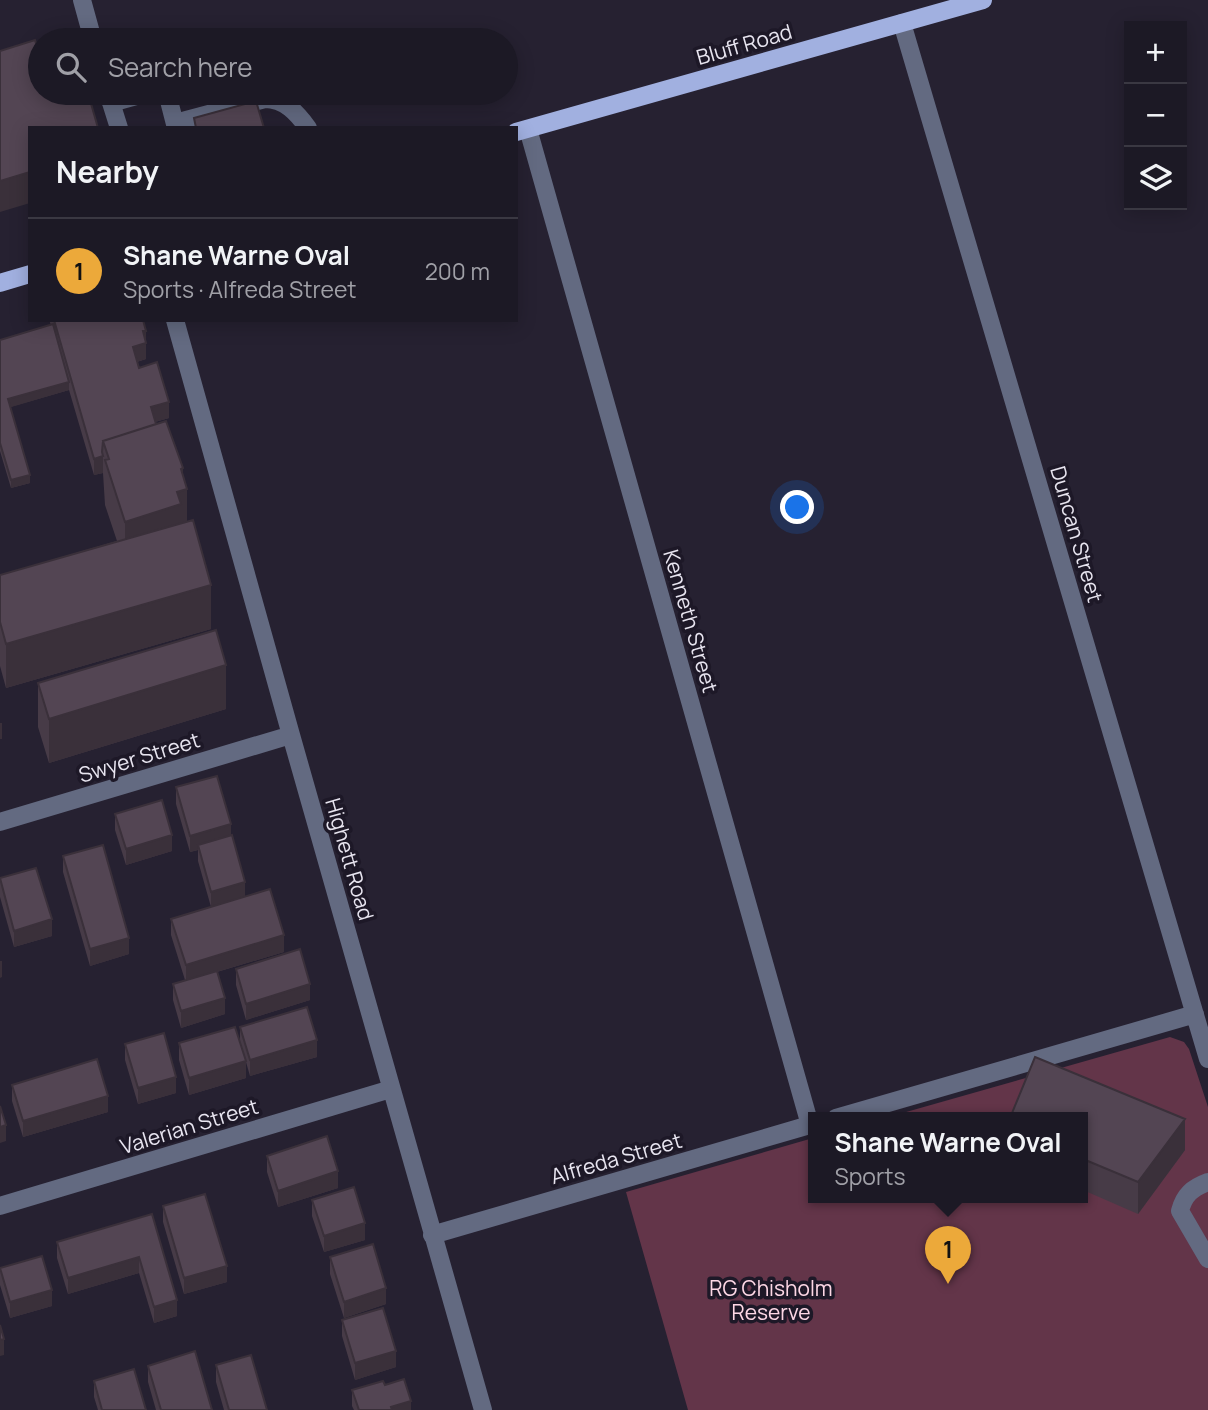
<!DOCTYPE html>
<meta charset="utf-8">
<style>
:root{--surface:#1c1925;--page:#292632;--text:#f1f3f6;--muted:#a0a0a7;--line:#3a3842;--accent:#eca93a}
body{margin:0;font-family:Manrope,sans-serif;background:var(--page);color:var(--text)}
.controls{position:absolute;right:21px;top:21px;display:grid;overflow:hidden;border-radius:0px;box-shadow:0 4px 18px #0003}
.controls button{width:63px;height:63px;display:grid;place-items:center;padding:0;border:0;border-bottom:2px solid var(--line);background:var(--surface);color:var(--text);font:35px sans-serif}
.you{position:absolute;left:798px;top:508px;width:24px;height:24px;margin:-18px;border:5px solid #fff;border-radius:50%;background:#1a73e8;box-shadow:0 0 0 10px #1a73e833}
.badge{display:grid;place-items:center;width:46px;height:46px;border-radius:50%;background:var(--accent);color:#111;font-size:23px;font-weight:700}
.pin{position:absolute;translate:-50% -58px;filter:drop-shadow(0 2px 4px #0008)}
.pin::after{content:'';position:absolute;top:37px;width:24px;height:21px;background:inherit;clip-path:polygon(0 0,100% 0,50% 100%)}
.popup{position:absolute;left:808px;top:1112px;width:280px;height:91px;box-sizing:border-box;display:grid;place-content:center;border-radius:0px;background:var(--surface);filter:drop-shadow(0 2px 5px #0005);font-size:23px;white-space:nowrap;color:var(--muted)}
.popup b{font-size:26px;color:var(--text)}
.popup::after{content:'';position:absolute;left:50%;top:100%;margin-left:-14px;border:14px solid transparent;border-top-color:var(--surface)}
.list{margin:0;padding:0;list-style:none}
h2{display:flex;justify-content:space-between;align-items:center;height:91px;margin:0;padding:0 28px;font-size:30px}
h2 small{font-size:23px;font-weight:400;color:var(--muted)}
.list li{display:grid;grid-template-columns:46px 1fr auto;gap:21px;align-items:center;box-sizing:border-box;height:105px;padding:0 28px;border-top:2px solid var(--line)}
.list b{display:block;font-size:26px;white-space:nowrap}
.list p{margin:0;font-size:23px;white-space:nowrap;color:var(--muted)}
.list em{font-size:23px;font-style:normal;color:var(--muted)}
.icon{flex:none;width:38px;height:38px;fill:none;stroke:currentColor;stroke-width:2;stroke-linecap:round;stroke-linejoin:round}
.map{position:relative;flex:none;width:1208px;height:1410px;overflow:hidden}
.search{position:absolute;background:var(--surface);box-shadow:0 4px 18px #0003;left:28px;top:28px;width:490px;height:77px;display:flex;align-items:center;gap:18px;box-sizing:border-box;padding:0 24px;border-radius:38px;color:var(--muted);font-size:26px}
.panel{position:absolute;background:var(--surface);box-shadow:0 4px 18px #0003;left:28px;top:126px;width:490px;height:196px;border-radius:0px}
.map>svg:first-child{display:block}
.park{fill:#633549}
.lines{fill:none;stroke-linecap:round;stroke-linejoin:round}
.minor{stroke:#636a81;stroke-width:18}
.major{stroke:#a1b0e0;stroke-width:18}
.wall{fill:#473b47}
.shaded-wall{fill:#3a303a}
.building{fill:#534553;stroke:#3a303a;stroke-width:2}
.labels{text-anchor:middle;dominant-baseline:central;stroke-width:7;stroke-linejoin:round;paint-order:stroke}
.street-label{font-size:21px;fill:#e8e5f0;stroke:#1d1827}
.park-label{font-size:21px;fill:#fdd7e5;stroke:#1d1827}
</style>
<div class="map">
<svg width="1208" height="1410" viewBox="0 0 1208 1410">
<rect width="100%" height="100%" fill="#262131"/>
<path class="park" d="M1170,1037L1184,1042L1189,1049L1208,1107V1410H688L626,1192L813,1138V1198H1083V1118H885Z"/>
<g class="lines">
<path class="minor" d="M82,0L93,40
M902,23L1208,1059
M108,93L119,128
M167,93L176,128
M111,103L147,93
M175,123L265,99C285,99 297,113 308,128
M528,129L810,1125
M175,320L291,735L483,1410
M0,822L291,735
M836,1118L1195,1014
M1208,1182C1192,1188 1184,1195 1180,1211L1208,1259
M0,1206L391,1089
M432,1235L813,1124"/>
<path class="major" d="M516,132L983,0
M0,283L30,274"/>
</g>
<path class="wall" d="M49,320H143L146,331V359L137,362L139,368L169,418L155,422L183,476L187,521L211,629L6,688L0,666V575L117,541L105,505L103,473L94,475L69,390L10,407L30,483L11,488L0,451V340L51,325Z
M38,683L226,709L49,763L38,727Z
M176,787L231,835L245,896L284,952L217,972L225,1014L181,1028L173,1000V984L185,980L171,935V919L211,907L198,861V850L190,852L176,804Z
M115,814L172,851L126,865L115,830Z
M63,856L129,954L90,966L63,872Z
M0,878L52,936L14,947L0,897Z
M236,969L310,1000L246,1020L236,985Z
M240,1027L317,1057L250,1076L246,1062V1078L189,1095L179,1060V1043H240Z
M125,1044L176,1093L138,1104L125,1060Z
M12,1085L108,1112L23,1137L12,1101Z
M1083,1118L1185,1150L1138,1214L1083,1190Z
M267,1156L338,1188L278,1207L267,1172Z
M312,1200L365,1240L324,1252L312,1216Z
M163,1206L227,1282L184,1294L163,1222Z
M152,1214L177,1316L154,1323L139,1273L68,1294L57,1258V1242Z
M330,1257L386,1304L344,1318L330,1274Z
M0,1268L52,1306L10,1318L0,1285Z
M342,1320L396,1367L355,1380L342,1336Z
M216,1365L267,1410H224L216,1382Z
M148,1366L212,1410H156L148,1382Z
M94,1381L146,1410H98L94,1397Z
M385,1385L411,1410H354L352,1406V1390Z"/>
<path class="shaded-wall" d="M215,93H244L211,102V94Z
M30,172V203L0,212V181Z
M143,331H146V359L133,363V347Z
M69,382V390L8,408V399Z
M169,402V418L151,423V407Z
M103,452V473L94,475V459Z
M183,468V490L187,489V533L125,566V522L177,492L181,469Z
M30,475V483L11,488V480Z
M211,585V629L6,688V644Z
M226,665V709L49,763V719Z
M0,723H2V739H0Z
M231,824V841L198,845V850L190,852V836Z
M172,835V851L126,865V849Z
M245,882V898L211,908V892Z
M52,919V936L14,947V931Z
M284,935V952L186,981V965Z
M129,938V954L90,966V949Z
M0,961H2V977L0,978Z
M310,984V1000L246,1020V1004Z
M225,998V1014L181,1028V1011Z
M317,1040V1057L250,1076V1060Z
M246,1061V1078L189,1095V1078Z
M176,1077V1093L138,1104V1088Z
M108,1096V1112L23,1137V1121Z
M1185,1119V1150L1138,1214V1182Z
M6,1125V1141L0,1143V1127Z
M338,1171V1188L278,1207V1191Z
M365,1223V1240L324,1252V1236Z
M139,1257V1273L68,1294V1278Z
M227,1266V1282L184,1294V1278Z
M386,1288V1304L344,1318V1302Z
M52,1290V1306L10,1318V1302Z
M177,1300V1316L154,1323V1307Z
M4,1339V1355L0,1356V1340Z
M396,1351V1367L355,1380V1363Z
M411,1401V1410H391V1407Z"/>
<path class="building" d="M35,40L40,57V93H51L53,101L83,93H88L98,128H30V172L0,181V51Z
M256,101L264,128H196L194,118Z
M54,320H143L146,331H143L146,343L133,347L139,368L157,362L169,402L151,407L156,424L103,441L102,452L103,456L94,459Z
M53,324L69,382L8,399L30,475L11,480L0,443V340Z
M166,421L183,468L181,469L187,489L177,492L181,504L125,522L105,460L109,459L103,441Z
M193,520L211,585L6,644L0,622V575Z
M216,630L226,665L49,719L38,683Z
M217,776L231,824L190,836L176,787Z
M162,800L172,835L126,849L115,814Z
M232,835L245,882L211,892L198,845Z
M103,845L129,938L90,949L63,856Z
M36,868L52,919L14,931L0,878Z
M270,889L284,935L186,965L171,919Z
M300,949L310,984L246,1004L236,969Z
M217,971L225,998L181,1011L173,984Z
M307,1007L317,1040L250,1060L240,1027Z
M235,1027L246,1061L189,1078L179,1043Z
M164,1033L176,1077L138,1088L125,1044Z
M1035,1057L1185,1119L1138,1182L1083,1159V1118H1010Z
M97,1059L108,1096L23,1121L12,1085Z
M0,1106L6,1125L0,1127Z
M327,1136L338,1171L278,1191L267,1156Z
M354,1187L365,1223L324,1236L312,1200Z
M205,1194L227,1266L184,1278L163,1206Z
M152,1214L177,1300L154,1307L139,1257L68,1278L57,1242Z
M373,1244L386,1288L344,1302L330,1257Z
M42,1256L52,1290L10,1302L0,1268Z
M383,1308L396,1351L355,1363L342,1320Z
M0,1325L4,1339L0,1340Z
M195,1351L212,1410H161L148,1366Z
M251,1355L267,1410H229L216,1365Z
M134,1369L146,1410H102L94,1381Z
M404,1379L411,1401L391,1407L392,1410H359L352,1390L383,1381L385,1385Z"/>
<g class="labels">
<g class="street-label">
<text transform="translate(744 44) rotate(-16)">Bluff Road</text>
<text transform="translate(1077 534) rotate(74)">Duncan Street</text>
<text transform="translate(691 621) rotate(74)">Kenneth Street</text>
<text transform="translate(139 757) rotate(-17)">Swyer Street</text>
<text transform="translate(350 859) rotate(74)">Highett Road</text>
<text transform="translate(189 1126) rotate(-17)">Valerian Street</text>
<text transform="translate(616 1158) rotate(-16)">Alfreda Street</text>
</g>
<g class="park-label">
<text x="771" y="1288">RG Chisholm<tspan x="771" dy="24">Reserve</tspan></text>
</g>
</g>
</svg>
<div class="controls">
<button>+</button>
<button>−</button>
<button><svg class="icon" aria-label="layers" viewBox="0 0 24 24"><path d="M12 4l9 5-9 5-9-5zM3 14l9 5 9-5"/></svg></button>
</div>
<div class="you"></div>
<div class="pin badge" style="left:948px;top:1284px">1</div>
<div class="popup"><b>Shane Warne Oval</b>Sports</div>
<div class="search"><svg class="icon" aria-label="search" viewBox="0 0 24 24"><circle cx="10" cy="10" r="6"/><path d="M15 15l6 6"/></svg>Search here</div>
<section class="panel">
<h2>Nearby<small></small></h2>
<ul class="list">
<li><span class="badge">1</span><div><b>Shane Warne Oval</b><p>Sports · Alfreda Street</p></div><em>200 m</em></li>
</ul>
</section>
</div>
